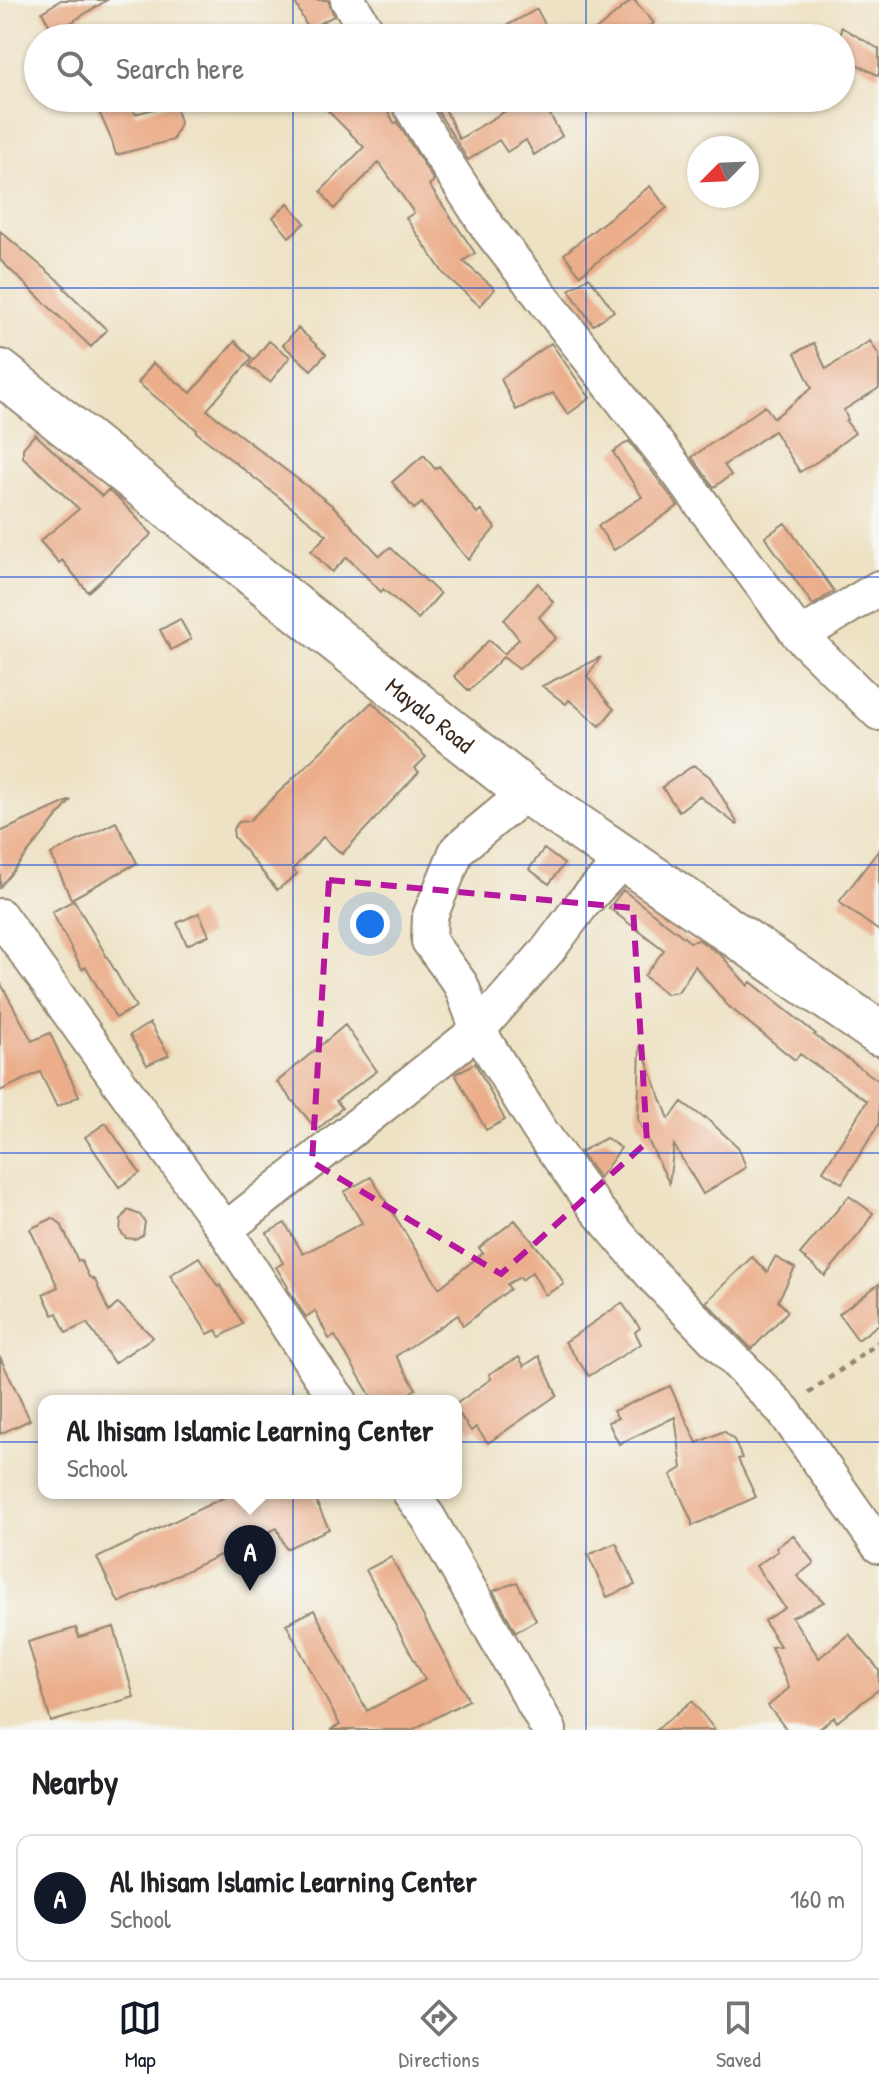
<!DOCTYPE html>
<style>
:root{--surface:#fff;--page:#f2f2f2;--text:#202124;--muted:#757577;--line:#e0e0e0;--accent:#111827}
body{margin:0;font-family:"Patrick Hand",sans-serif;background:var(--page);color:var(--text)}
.compass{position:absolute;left:687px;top:136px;width:72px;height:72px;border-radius:50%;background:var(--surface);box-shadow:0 2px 6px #0004;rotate:246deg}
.you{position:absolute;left:370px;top:924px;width:28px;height:28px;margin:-20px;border:6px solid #fff;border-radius:50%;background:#1a73e8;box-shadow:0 0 0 12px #1a73e833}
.badge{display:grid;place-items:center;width:52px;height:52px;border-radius:50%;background:var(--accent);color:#fff;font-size:26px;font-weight:700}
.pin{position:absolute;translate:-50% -66px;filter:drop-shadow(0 2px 4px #0008)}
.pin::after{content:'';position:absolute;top:42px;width:28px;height:24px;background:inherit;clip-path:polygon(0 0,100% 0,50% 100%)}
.popup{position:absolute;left:38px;top:1395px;width:424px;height:104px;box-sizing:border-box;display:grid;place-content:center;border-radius:16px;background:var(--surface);filter:drop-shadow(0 2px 6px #0005);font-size:26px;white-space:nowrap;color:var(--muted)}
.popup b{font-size:30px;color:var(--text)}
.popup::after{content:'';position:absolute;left:50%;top:100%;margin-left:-16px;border:16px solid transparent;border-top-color:var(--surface)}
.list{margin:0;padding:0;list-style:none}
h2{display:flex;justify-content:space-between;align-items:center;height:104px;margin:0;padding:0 32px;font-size:34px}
h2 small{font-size:26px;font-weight:400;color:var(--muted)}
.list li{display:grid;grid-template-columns:52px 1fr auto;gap:24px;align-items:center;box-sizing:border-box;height:128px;margin:0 16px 16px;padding:0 16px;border:2px solid var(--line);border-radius:16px}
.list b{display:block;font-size:30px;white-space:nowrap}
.list p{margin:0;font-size:26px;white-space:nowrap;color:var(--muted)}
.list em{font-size:26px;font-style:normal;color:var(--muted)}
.icon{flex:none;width:44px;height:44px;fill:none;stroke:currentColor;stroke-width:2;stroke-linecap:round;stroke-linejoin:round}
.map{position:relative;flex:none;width:879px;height:1730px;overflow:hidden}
.search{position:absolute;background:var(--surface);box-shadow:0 2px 6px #0004;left:24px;right:24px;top:24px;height:88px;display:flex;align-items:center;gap:20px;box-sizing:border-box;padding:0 28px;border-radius:44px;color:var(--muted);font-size:30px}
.sheet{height:248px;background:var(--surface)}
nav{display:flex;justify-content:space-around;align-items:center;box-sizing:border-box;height:112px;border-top:2px solid var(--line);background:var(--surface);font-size:22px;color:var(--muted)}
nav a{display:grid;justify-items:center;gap:4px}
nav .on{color:var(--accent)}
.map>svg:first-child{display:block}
.building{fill:#ebad8a}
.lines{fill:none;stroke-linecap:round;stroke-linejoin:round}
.street-casing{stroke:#948671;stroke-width:38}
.secondary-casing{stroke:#948671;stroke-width:48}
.path{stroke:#948671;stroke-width:5;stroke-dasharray:6 6;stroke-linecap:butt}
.street{stroke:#fff;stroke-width:34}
.secondary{stroke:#fff;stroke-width:44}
.marked{fill:none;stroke:#b5179e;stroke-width:6;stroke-dasharray:16 10;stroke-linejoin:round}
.grid{fill:none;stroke:#1d4ed8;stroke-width:2;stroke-opacity:0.55}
.labels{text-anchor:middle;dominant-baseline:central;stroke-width:8;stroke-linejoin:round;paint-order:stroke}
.street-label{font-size:24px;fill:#3b2a1e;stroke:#f6f6f2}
</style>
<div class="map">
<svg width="879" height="1730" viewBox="0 0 879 1730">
<rect width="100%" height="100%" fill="#f6f6f2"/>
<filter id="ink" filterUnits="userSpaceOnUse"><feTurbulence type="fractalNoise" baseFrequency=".0125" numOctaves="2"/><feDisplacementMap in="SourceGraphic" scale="16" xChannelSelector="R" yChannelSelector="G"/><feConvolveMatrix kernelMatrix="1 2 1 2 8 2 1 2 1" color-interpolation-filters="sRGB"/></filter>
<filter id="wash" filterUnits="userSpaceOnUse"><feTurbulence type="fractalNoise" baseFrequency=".006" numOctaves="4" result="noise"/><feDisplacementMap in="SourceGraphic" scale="32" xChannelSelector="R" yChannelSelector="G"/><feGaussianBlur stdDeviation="1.8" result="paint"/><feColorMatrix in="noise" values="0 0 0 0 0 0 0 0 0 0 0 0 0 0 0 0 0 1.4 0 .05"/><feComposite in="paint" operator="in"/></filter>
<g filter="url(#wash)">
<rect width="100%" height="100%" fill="#eee2c4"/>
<g id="blocks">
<path class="building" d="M61,0H107L54,33L42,12Z
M294,0H328L334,16L308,29Z
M632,0H634L654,23L636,38H586Z
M537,9L552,38H484Z
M841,27L879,49V76L841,56Z
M93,98H128L135,114L175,103L180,123L173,140L116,155L112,141Z
M315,98H381L394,123L397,122L434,181L429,185L475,253L463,261L495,289L480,306L444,274L406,218L414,213L379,162L334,209L321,191L364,147Z
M507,98H576L549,113L562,136L534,155L526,140L507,152L499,140L468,160L434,105L442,102L459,139L512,107Z
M650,186L667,208L580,275L564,254Z
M288,203L305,223L289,237L273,217Z
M0,231L66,287L64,288L107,330L91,347L0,260Z
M589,277L614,311L593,325L569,290Z
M298,328L326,354L311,370L283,345Z
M235,341L252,358L207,410L333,506L380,556L390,547L440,594L418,619L383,589L381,592L347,557L332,572L311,551L327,535L196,432L197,430L138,383L153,363L191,393Z
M269,341L290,357L270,382L249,366Z
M870,341L879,355V388L844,410L848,420L846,421L855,433L818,461L800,472L774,431L724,465L731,475L714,487L692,457L765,406L774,418L812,388L795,353L814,343L826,369Z
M551,343L590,398L568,414L553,393L516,410L501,379Z
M35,434L102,496L108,490L119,499L152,534L88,592L62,560L59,563L40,541L79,509L23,457V448Z
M629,441L678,506L614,550L598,526L642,497L613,452Z
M424,455L435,469L439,466L477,513L481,510L495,528L468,560L422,503L414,509L392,482Z
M785,523L834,591L813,605L765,537Z
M538,583L553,602L539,617L556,638L519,669L503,657L469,691L454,676L489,640L504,654L519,639L504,620Z
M180,619L191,639L171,650L160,630Z
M601,657L587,676L608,703L614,709L600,726L569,700L566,704L542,686Z
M372,702L426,757L415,768L419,772L342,854L323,837L293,869L297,874L277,890L234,837L233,829L239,822L249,821Z
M694,765L710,777L738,824L737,825L699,796L679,811L662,787Z
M71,800L0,887V832Z
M116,822L137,863L71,899L51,854Z
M544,849L564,864L549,884L529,869Z
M879,850V931L839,902Z
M623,890L690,942L699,940L722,956L748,986L751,982L816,1034L814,1035L879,1081V1124L842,1183L823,1171L867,1101L800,1054L795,1060L727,1005L695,966L678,992L667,994L644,976L664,950L609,908Z
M74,900L136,1007L116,1018L86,967L82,969L52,912Z
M199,913L209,935L187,945L177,923Z
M0,982L32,1041L50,1033L79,1096L57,1107L40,1072L0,1091Z
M150,1023L169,1055L147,1065L130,1035Z
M345,1025L377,1071L336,1101L342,1108L317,1130L277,1082Z
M640,1044L669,1119L682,1102L704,1118L705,1117L738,1147L746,1167L703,1194L674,1145L669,1183L638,1120Z
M475,1063L505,1120L486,1130L455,1074Z
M106,1123L140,1173L119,1187L85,1137Z
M606,1138L621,1148L599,1178L580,1152Z
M371,1177L439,1288L483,1253L479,1248L515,1220L558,1273L564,1284L545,1295L532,1272L522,1280L520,1277L507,1284L510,1289L463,1326L458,1315L396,1356L416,1389L396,1401H374L335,1336L329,1339L315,1311L306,1317L287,1288L288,1287L276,1267L283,1263L267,1233L285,1223L303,1254L362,1223L344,1192Z
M849,1196L873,1213L861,1232L825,1276L800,1254Z
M128,1210L140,1215L145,1222L143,1235L135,1239L126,1238L120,1231L121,1220Z
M53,1218L61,1224L78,1261L81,1260L89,1277L95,1280L109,1312L118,1303L153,1337L114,1363L87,1323L66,1333L57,1313L53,1315L43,1294L58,1287L30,1229Z
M199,1257L218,1287L220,1285L243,1324L220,1337L216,1330L208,1334L170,1275Z
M752,1257L767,1272L775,1257L795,1268L778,1301L788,1311L752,1349L706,1302Z
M879,1284V1324L858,1340L839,1314Z
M622,1303L640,1328L635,1332L641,1344L589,1376L565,1342Z
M539,1356L557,1395L488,1443L476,1427L471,1431L456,1409V1404L491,1379L489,1374L519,1357L524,1366Z
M0,1357L30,1420L0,1434Z
M670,1386L697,1443L724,1431L734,1440L742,1458L738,1459L756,1497L692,1526V1522L671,1475L682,1468L675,1417L619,1444L608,1422L618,1418L613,1411Z
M233,1493H312L329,1529L286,1549L277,1528L119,1603L97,1558Z
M793,1535L814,1563L797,1576L824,1602L792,1617L819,1658L849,1634L879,1670V1689L837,1722L834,1717L818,1730H787L768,1706L789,1688L771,1647L780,1646L764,1621L785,1608L756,1566L778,1551L776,1548Z
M616,1543L635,1585L607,1597L588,1555Z
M391,1557L469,1700L412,1730H330L340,1725L286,1624L314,1610L367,1711L425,1680L366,1570Z
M517,1582L536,1620L516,1632L493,1591Z
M114,1627L134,1697L51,1722L28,1642L76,1628L79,1637Z
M692,1701L715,1730H656Z"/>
</g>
</g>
<g filter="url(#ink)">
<use href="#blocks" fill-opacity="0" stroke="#948671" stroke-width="2"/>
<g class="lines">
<defs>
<path id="street" d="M348,0L371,38
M406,98L433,143L489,229L669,460L800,636L879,713
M800,636L879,588
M527,792L457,850L430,916L429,941L461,985L478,1030L539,1129L597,1210L656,1279L784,1411L879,1546
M0,916L225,1230L320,1375L340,1401
M225,1230L478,1030L548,950L583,903L625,858
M410,1493L428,1517L549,1730"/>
<g id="secondary">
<path id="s1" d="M0,372L527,792L879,1033"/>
</g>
</defs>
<use href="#street" class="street-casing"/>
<use href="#secondary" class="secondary-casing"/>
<path class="path" d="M809,1393L879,1342"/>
<use href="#street" class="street"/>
<use href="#secondary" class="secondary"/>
</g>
</g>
<path class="marked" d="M329,880L633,908L647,1142L501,1274L312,1162Z"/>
<path class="grid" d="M293,0V38M586,0V38M293,98V1730M586,98V1730M0,288H879M0,577H879M0,865H879M0,1153H879M0,1442H879"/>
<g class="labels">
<g class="street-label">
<text stroke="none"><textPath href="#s1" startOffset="550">Mayalo Road</textPath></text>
</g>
</g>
</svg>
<svg class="compass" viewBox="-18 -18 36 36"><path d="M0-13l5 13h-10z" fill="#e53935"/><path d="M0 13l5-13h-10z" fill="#757577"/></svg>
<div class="you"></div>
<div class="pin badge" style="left:250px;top:1591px">A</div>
<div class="popup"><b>Al Ihisam Islamic Learning Center</b>School</div>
<div class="search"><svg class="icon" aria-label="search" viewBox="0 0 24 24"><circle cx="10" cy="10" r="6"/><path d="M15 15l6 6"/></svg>Search here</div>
</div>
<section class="sheet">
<h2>Nearby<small></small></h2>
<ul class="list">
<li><span class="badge">A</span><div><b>Al Ihisam Islamic Learning Center</b><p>School</p></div><em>160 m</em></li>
</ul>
</section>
<nav>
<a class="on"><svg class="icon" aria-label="map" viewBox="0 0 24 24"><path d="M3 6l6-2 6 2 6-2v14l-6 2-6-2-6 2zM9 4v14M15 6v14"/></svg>Map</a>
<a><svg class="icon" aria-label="directions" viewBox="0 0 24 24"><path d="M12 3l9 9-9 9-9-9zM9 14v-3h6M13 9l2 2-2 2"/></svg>Directions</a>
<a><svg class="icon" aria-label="saved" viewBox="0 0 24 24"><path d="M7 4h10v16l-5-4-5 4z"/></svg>Saved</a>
</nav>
